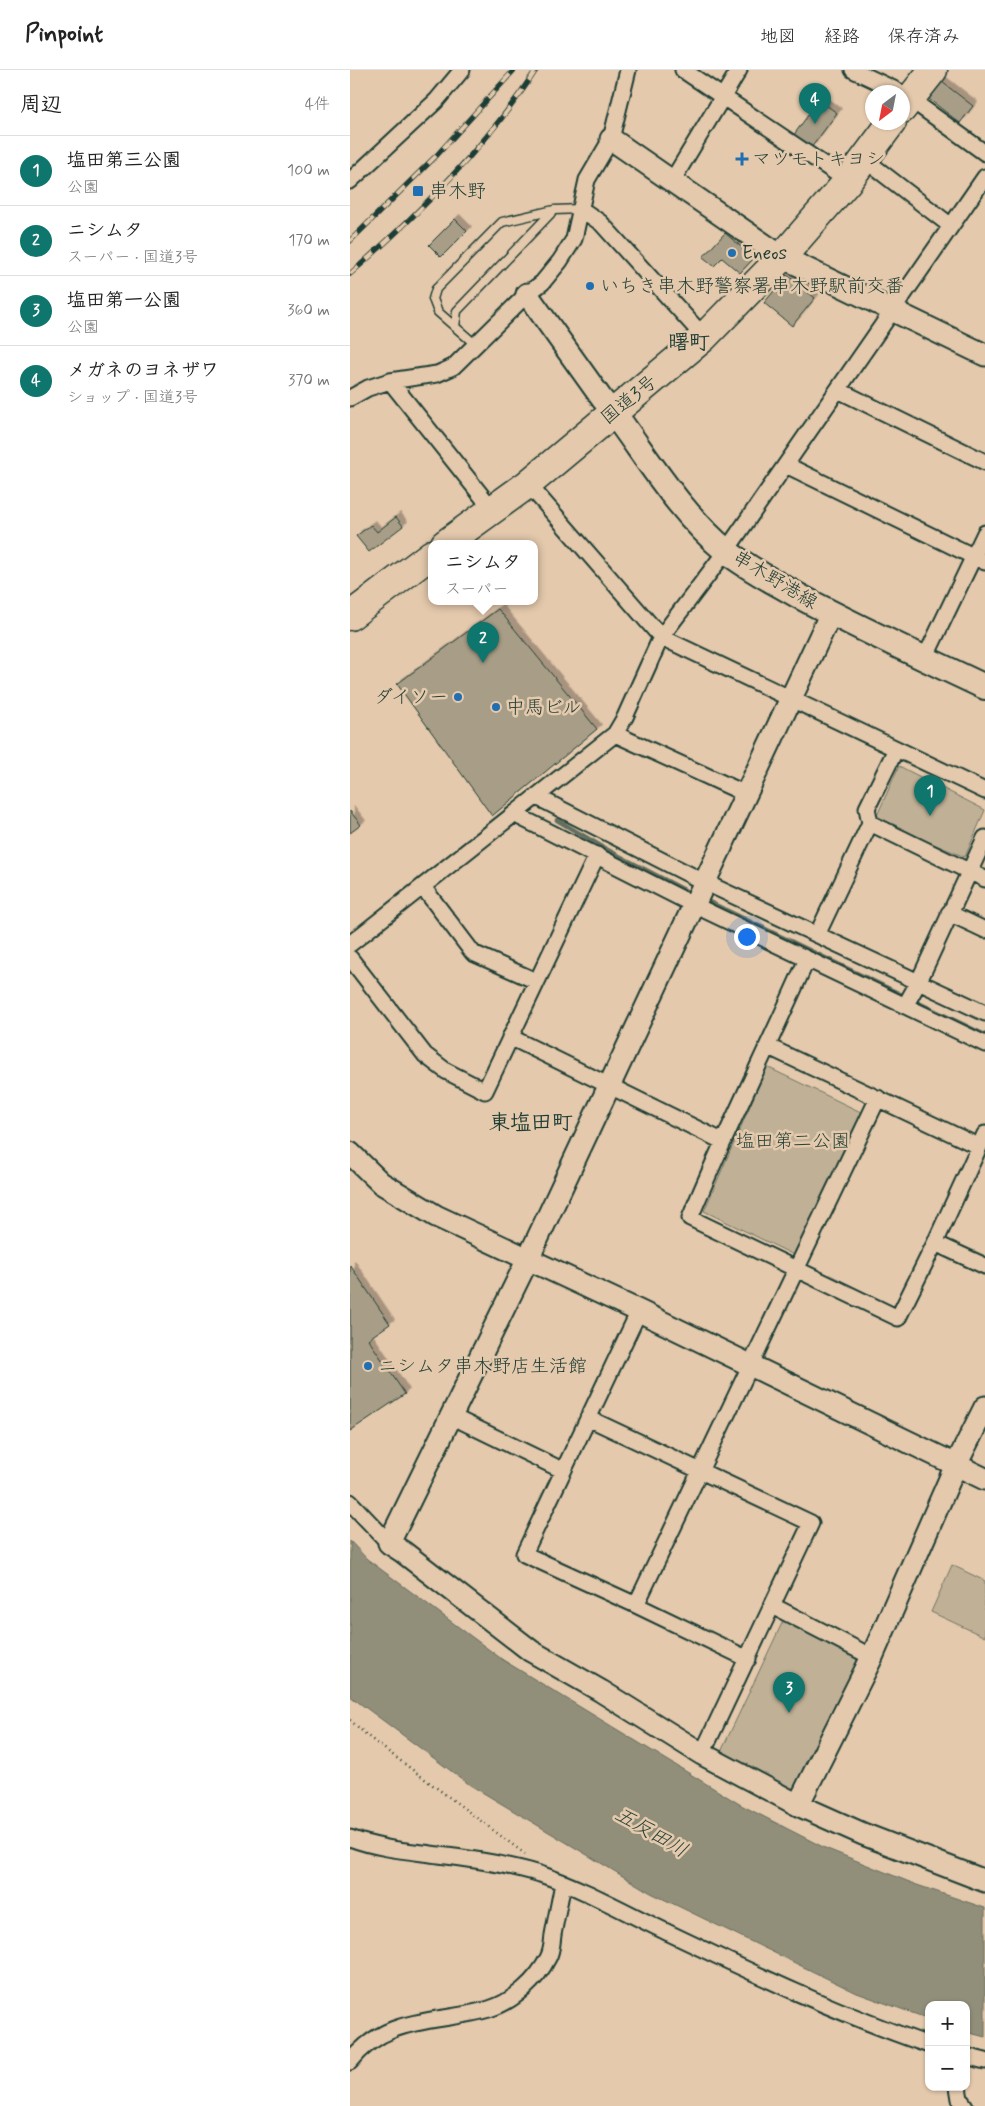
<!DOCTYPE html>
<html lang="ja">
<meta charset="utf-8">
<style>
:root{--surface:#fff;--page:#f2f2f2;--text:#222;--muted:#767676;--line:#e0e0e0;--accent:#0f766e}
body{margin:0;font-family:Mynerve,"Klee One",sans-serif;background:var(--page);color:var(--text)}
.controls{position:absolute;right:15px;bottom:15px;display:grid;overflow:hidden;border-radius:10px;box-shadow:0 1px 4px #0004}
.controls button{width:45px;height:45px;display:grid;place-items:center;padding:0;border:0;border-bottom:1px solid var(--line);background:var(--surface);color:var(--text);font:25px sans-serif}
.compass{position:absolute;left:515px;top:15px;width:45px;height:45px;border-radius:50%;background:var(--surface);box-shadow:0 1px 4px #0004;rotate:212deg}
.you{position:absolute;left:396px;top:866px;width:18px;height:18px;margin:-12px;border:4px solid #fff;border-radius:50%;background:#1a73e8;box-shadow:0 0 0 8px #1a73e833}
.badge{display:grid;place-items:center;width:32px;height:32px;border-radius:50%;background:var(--accent);color:#fff;font-size:16px;font-weight:700}
.pin{position:absolute;translate:-50% -41px;filter:drop-shadow(0 1px 2px #0008)}
.pin::after{content:'';position:absolute;top:26px;width:18px;height:15px;background:inherit;clip-path:polygon(0 0,100% 0,50% 100%)}
.popup{position:absolute;left:78px;top:470px;width:110px;height:65px;box-sizing:border-box;display:grid;place-content:center;border-radius:10px;background:var(--surface);filter:drop-shadow(0 1px 4px #0005);font-size:16px;white-space:nowrap;color:var(--muted)}
.popup b{font-size:19px;color:var(--text)}
.popup::after{content:'';position:absolute;left:50%;top:100%;margin-left:-10px;border:10px solid transparent;border-top-color:var(--surface)}
.list{margin:0;padding:0;list-style:none}
h2{display:flex;justify-content:space-between;align-items:center;height:65px;margin:0;padding:0 20px;font-size:21px}
h2 small{font-size:16px;font-weight:400;color:var(--muted)}
.list li{display:grid;grid-template-columns:32px 1fr auto;gap:15px;align-items:center;box-sizing:border-box;height:70px;padding:0 20px;border-top:1px solid var(--line)}
.list b{display:block;font-size:19px;white-space:nowrap}
.list p{margin:0;font-size:16px;white-space:nowrap;color:var(--muted)}
.list em{font-size:16px;font-style:normal;color:var(--muted)}
.map{position:relative;flex:none;width:635px;height:2036px;overflow:hidden}
header{display:flex;align-items:center;gap:30px;box-sizing:border-box;height:70px;padding:0 25px;background:var(--surface);border-bottom:1px solid var(--line)}
header strong{font-size:24px}
nav{display:flex;gap:28px;margin-inline-start:auto;font-size:18px}
main{display:flex}
aside{flex:1;background:var(--surface)}
.map>svg:first-child{display:block}
.green{fill:#c0b096;stroke:#707665}
.water{fill:#918e7a;stroke:#636e5e}
.lines{fill:none;stroke-linecap:round;stroke-linejoin:round}
.stream{stroke:#636e5e;stroke-width:4.5}
.building{fill:#a89e87;stroke:#1f3d34;filter:url(#shadow)}
.lane-casing{stroke:#1f3d34;stroke-width:11}
.street-casing{stroke:#1f3d34;stroke-width:19}
.secondary-casing{stroke:#1f3d34;stroke-width:25}
.primary-casing{stroke:#1f3d34;stroke-width:28}
.highway-casing{stroke:#1f3d34;stroke-width:31}
.path{stroke:#1f3d34;stroke-width:2.5;stroke-dasharray:1 4;stroke-linecap:butt}
.lane{stroke:#e4c9ac;stroke-width:8}
.street{stroke:#e4c9ac;stroke-width:15}
.secondary{stroke:#e4c9ac;stroke-width:21}
.primary{stroke:#e4c9ac;stroke-width:24}
.highway{stroke:#e4c9ac;stroke-width:28}
.rail-casing{stroke:#1f3d34;stroke-width:5.5}
.rail{stroke:#e4c9ac;stroke-width:4;stroke-dasharray:11;stroke-linecap:butt}
.poi-dot{fill:#1f6fb2;stroke:#e4c9ac;stroke-width:2}
.labels{text-anchor:middle;dominant-baseline:central;stroke-width:5;stroke-linejoin:round;paint-order:stroke}
.poi-label{font-size:19px;fill:#1f3d34;stroke:#e4c9ac;text-anchor:start}
.street-label{font-size:19px;fill:#1f3d34;stroke:#e4c9ac}
.park-label{font-size:19px;fill:#274339;stroke:#e4c9ac}
.water-label{font-size:20px;font-style:italic;fill:#2a453b;stroke:#e4c9ac}
.quarter-label{font-size:21px;font-weight:bold;fill:#1f3d34;stroke:#e4c9ac}
</style>
<header>
<strong>Pinpoint</strong>
<nav><a>地図</a><a>経路</a><a>保存済み</a></nav>
</header>
<main>
<aside>
<h2>周辺<small>4件</small></h2>
<ul class="list">
<li><span class="badge">1</span><div><b>塩田第三公園</b><p>公園</p></div><em>100 m</em></li>
<li><span class="badge">2</span><div><b>ニシムタ</b><p>スーパー · 国道3号</p></div><em>170 m</em></li>
<li><span class="badge">3</span><div><b>塩田第一公園</b><p>公園</p></div><em>360 m</em></li>
<li><span class="badge">4</span><div><b>メガネのヨネザワ</b><p>ショップ · 国道3号</p></div><em>370 m</em></li>
</ul>
</aside>
<div class="map">
<svg width="635" height="2036" viewBox="0 0 635 2036">
<defs>
<filter id="shadow"><feDropShadow dx="4.5" dy="-4.5" stdDeviation="0" flood-color="#0004"/></filter>
</defs>
<rect width="100%" height="100%" fill="#e4c9ac"/>
<filter id="ink" filterUnits="userSpaceOnUse"><feTurbulence type="fractalNoise" baseFrequency=".02" numOctaves="2"/><feDisplacementMap in="SourceGraphic" scale="10" xChannelSelector="R" yChannelSelector="G"/><feConvolveMatrix kernelMatrix="1 2 1 2 8 2 1 2 1" color-interpolation-filters="sRGB"/></filter>
<g filter="url(#ink)">
<path class="green" d="M549,696L635,740L615,787L525,750Z
M417,997L515,1044L448,1187L354,1141Z
M602,1495L635,1511V1567L581,1542Z
M434,1549L502,1584L512,1598L446,1729L368,1688Z"/>
<path class="water" d="M0,1471L17,1489L153,1590L391,1735L475,1778L567,1815L635,1838V1967L616,1962V1935H579V1949L507,1923L301,1823L120,1715L4,1629L0,1626Z"/>
<g class="lines">
<path class="stream" d="M207,750L254,778L342,824
M353,829L635,965"/>
</g>
<path class="building" d="M592,12L623,36L610,53L579,29Z
M469,30L487,43L461,78L443,66Z
M105,149L117,161L91,187L79,175Z
M375,163L404,188L390,203L372,188L364,196L353,187Z
M437,205L465,228L442,256L414,233Z
M46,447L53,456L19,482L6,466L21,455L27,462Z
M148,539L247,659L142,746L47,614Z
M0,741L11,755L0,763Z
M0,1195L40,1254L18,1269L55,1324L0,1361Z"/>
<g class="lines">
<defs>
<path id="lane" d="M105,257L107,241L204,140
M126,275L88,242L83,229L86,219L152,152L204,140L231,139"/>
<path id="street" d="M333,0L498,111
M503,0L550,22
M556,26L635,83
M514,89L601,156
M0,111L86,31L112,0
M322,111L389,0
M231,139L251,153L354,267
M40,311L142,439
M488,320L635,392
M0,328L18,318L40,311L87,304L103,297L177,224L192,213L210,191L224,169L237,110L261,69L278,0
M436,395L635,492
M178,414L311,567L635,721
M575,588L635,463
M265,664L396,724
M187,727L354,812L635,943
M164,744L344,835L635,974
M520,753L635,809
M73,817L123,883L186,911
M599,843L635,860
M467,865L520,753L517,738L546,679
M0,874L265,664L275,647L311,567L376,481L635,107
M0,888L75,985L96,1001L135,1021L247,785
M457,889C419,976 376,1060 340,1148L548,1248L585,1173L635,1064
M555,936L568,913L635,768
M160,967L372,1071
M419,977L628,1076
M585,1173L635,1196
M289,1241L174,1484L286,1535L398,1589
M101,1346L212,1400
M238,1348L461,1453L352,1684
M0,1432L39,1473
M286,1535L528,1028
M423,1536L522,1587
M0,1768C29,1779 59,1781 89,1785C123,1789 157,1794 190,1804C235,1819 278,1844 321,1864C405,1904 491,1945 579,1975
M616,1986L635,1991
M0,1992C37,1944 88,1954 139,1939C163,1932 187,1910 198,1888C202,1881 202,1873 203,1865C206,1848 210,1830 213,1813
M608,2017L610,2029L615,2036"/>
<path id="secondary" d="M261,69L432,187L635,285
M177,224L252,329L263,342
M481,543L178,1189L39,1473L53,1482L181,1581L251,1621L352,1684L448,1735L513,1764L635,1811
M0,1083L31,1113L86,1146L289,1241L635,1409
M448,1735L522,1587L606,1395L635,1337"/>
<path id="primary" d="M263,342C298,389 330,443 376,481C397,498 423,511 447,525C508,558 572,587 635,617"/>
<path id="highway" d="M552,39L583,0
M95,474L178,414L354,267L432,187L498,111L542,52
M0,546L82,484"/>
</defs>
<use href="#lane" class="lane-casing"/>
<use href="#street" class="street-casing"/>
<use href="#secondary" class="secondary-casing"/>
<use href="#primary" class="primary-casing"/>
<use href="#highway" class="highway-casing"/>
<path class="path" d="M0,1650L20,1668L175,1784"/>
<use href="#lane" class="lane"/>
<use href="#street" class="street"/>
<use href="#secondary" class="secondary"/>
<use href="#primary" class="primary"/>
<use href="#highway" class="highway"/>
<defs>
<path id="rail" d="M0,171L87,85L164,0
M0,204C69,144 136,77 186,0"/>
</defs>
<use href="#rail" class="rail-casing"/>
<use href="#rail" class="rail"/>
</g>
</g>
<g class="poi-dot">
<path d="M389.5 81.5h5v5h5v5h-5v5h-5v-5h-5v-5h5z"/>
<rect x="62" y="115" width="12" height="12" rx="2.5"/>
<circle cx="382" cy="183" r="5"/>
<circle cx="240" cy="216" r="5"/>
<circle cx="108" cy="627" r="5"/>
<circle cx="146" cy="637" r="5"/>
<circle cx="18" cy="1296" r="5"/>
</g>
<g class="labels">
<g class="poi-label">
<text x="402" y="89">マツモトキヨシ</text>
<text x="79" y="121">串木野</text>
<text x="392" y="183">Eneos</text>
<text x="250" y="216">いちき串木野警察署串木野駅前交番</text>
<text x="98" y="627" text-anchor="end">ダイソー</text>
<text x="156" y="637">中馬ビル</text>
<text x="28" y="1296">ニシムタ串木野店生活館</text>
</g>
<g class="street-label">
<text transform="translate(279 330) rotate(-39)">国道3号</text>
<text transform="translate(425 510) rotate(31)">串木野港線</text>
</g>
<g class="park-label">
<text x="443" y="1071">塩田第二公園</text>
</g>
<g class="water-label">
<text transform="translate(301 1763) rotate(30)">五反田川</text>
</g>
<g class="quarter-label">
<text x="339" y="273">曙町</text>
<text x="181" y="1053">東塩田町</text>
</g>
</g>
</svg>
<div class="controls">
<button>+</button>
<button>−</button>
</div>
<svg class="compass" viewBox="-18 -18 36 36"><path d="M0-13l5 13h-10z" fill="#e53935"/><path d="M0 13l5-13h-10z" fill="#767676"/></svg>
<div class="you"></div>
<div class="pin badge" style="left:580px;top:746px">1</div>
<div class="pin badge" style="left:133px;top:593px">2</div>
<div class="popup"><b>ニシムタ</b>スーパー</div>
<div class="pin badge" style="left:439px;top:1643px">3</div>
<div class="pin badge" style="left:465px;top:54px">4</div>
</div>
</main>
